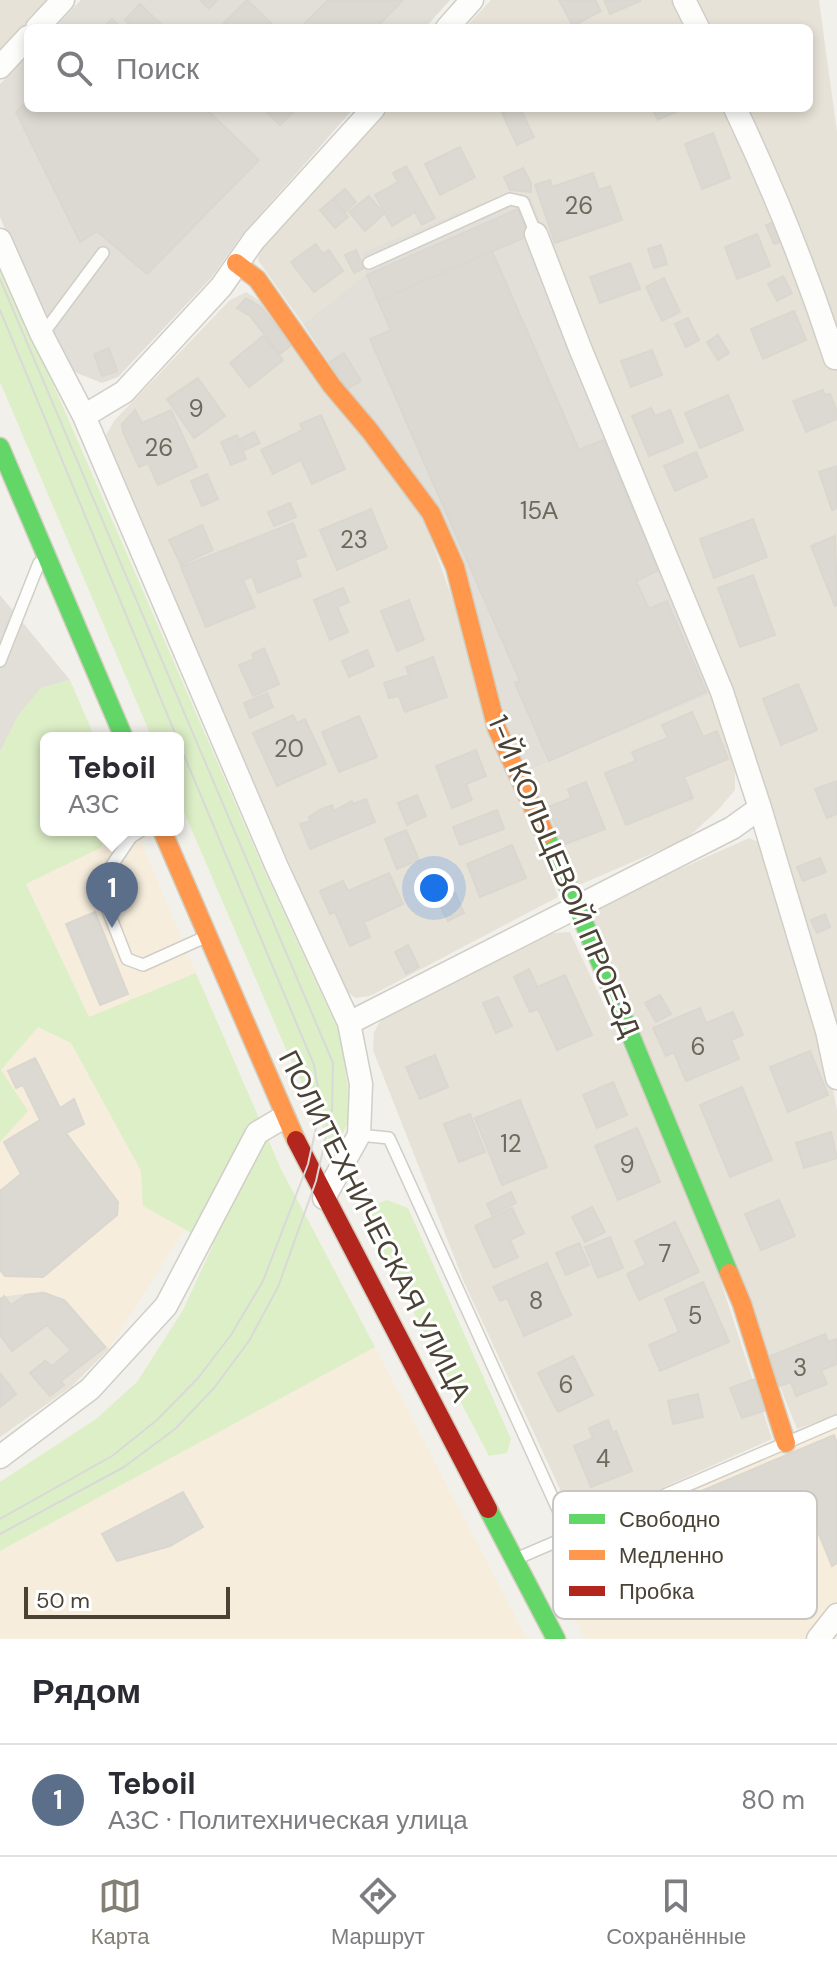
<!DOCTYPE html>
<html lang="ru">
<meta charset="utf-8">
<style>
:root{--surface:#fff;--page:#f7f7f7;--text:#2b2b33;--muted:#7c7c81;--line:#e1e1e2;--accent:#847f74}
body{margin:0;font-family:"DM Sans",sans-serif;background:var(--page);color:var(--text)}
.scale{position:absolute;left:24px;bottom:20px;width:206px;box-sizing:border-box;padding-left:8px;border:4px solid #494235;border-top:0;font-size:22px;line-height:28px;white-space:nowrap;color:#494235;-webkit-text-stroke:6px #fff;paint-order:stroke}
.you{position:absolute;left:434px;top:888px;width:28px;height:28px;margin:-20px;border:6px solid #fff;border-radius:50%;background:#1a73e8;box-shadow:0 0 0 12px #1a73e833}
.badge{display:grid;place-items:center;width:52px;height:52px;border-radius:50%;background:var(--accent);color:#fff;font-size:26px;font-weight:700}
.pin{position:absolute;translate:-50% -66px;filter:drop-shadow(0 2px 4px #0008)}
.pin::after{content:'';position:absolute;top:42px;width:28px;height:24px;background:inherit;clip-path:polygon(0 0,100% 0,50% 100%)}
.popup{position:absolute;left:40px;top:732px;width:144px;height:104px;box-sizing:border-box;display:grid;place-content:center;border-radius:12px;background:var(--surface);filter:drop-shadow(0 2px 6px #0005);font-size:26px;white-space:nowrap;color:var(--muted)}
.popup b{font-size:30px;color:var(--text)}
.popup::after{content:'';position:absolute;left:50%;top:100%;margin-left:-16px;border:16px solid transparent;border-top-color:var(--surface)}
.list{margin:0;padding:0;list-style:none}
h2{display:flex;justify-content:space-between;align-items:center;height:104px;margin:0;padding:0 32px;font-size:34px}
h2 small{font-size:26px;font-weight:400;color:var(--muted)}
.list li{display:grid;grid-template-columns:52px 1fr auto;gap:24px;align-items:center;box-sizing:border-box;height:112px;padding:0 32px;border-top:2px solid var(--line)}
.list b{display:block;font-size:30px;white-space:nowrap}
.list p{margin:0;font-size:26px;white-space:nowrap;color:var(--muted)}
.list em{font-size:26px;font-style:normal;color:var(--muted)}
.icon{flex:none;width:44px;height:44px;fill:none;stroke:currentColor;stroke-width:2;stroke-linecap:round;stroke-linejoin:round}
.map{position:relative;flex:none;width:837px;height:1639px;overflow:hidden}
.search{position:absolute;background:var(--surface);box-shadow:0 4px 12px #0003;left:24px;right:24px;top:24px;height:88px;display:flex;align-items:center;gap:20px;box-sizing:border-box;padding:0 28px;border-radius:12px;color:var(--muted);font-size:30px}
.sheet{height:216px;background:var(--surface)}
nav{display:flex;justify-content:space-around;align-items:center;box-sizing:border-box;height:112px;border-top:2px solid var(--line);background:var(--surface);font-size:22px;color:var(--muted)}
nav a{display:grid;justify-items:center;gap:4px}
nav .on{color:var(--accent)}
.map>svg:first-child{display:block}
.residential{fill:#e7e2d7}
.commercial{fill:#f6eddc}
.industrial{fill:#e2dfd8}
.green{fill:#ddefc7}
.building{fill:#dcd9d2;stroke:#dad7d0;stroke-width:2}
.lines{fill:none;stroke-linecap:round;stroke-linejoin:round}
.lane-casing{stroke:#d0cec7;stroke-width:14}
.street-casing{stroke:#d0cec7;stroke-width:25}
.fast-casing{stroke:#d2cec0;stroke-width:21}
.slow-casing{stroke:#d2cec0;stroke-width:21}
.jam-casing{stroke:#d2cec0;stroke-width:21}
.lane{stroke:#fdfdfc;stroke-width:11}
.street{stroke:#fdfdfc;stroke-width:22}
.fast{stroke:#63d668;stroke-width:18}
.slow{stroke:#ff974d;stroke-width:18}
.jam{stroke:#b3261e;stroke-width:18}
.tram{stroke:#d9d9d8;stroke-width:2}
.labels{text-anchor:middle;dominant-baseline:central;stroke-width:6;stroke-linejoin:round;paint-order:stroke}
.number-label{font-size:24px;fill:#6e685d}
.street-label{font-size:28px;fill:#494235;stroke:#fff}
.key{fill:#fff;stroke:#c8c6c2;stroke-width:2}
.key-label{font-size:22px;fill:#494235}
</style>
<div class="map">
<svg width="837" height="1639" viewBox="0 0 837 1639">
<rect width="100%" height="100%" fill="#f2f0ea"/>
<path class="residential" d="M0,0H49L0,52Z
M491,0H819L837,132V1036L728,690L362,253L367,275L303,324L258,260L260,248L390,108H809V28H465Z
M246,292L266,305L423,516L558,897L370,996L356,998L345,991L110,452L106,435L114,421L230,300Z
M714,693L735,753V790L718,810L686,839L579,885L521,774Z
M749,838L761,843L822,1032L837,1110V1415L797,1429L591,917L602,904Z
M570,932L693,1196L772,1439L586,1522L572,1515L464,1282L373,1050L374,1032L385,1013L553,933Z
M43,1291L66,1300L109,1349L71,1387L0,1437V1297Z"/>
<path class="commercial" d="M114,830H136L196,973L89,1017L26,884L100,848Z
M38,1027L71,1043L141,1171L143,1206L185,1229L109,1349L65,1299L43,1291L0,1297V1142L3,1138L1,1070Z
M375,1347L527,1639H0V1551Z
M837,1426V1604L809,1639H585L557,1585L562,1555L587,1535Z"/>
<path class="industrial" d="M81,0H450L425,28H54Z
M28,55V108H354L242,235L211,278L118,377L102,383L72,371L31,293L0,217V84Z
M509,192L531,197L714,693L521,774L463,566L303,324L366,275L362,253Z
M0,595L70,680L41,688L0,752Z"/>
<path class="green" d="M0,262L265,872L340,1034L348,1088L347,1124L338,1144L331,1145L285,1047L178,798V738H152L0,382Z
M70,680L95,738H46V830H114L100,848L26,884L89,1017L196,973L281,1169L375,1347L0,1551V1482L96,1419L137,1382L183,1310L213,1245L143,1206L141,1171L71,1043L38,1027L1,1070L28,1111L0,1142V752L19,714L41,688Z
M387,1200L408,1208L511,1439L507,1453L489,1456L369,1227L374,1205Z"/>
<path class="building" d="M200,0H217L209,9Z
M247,0L276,28H219Z
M328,0H403L376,28H300Z
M559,0H595L601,11L573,26Z
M604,0H640V1L610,14Z
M140,4L165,28H134L125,20Z
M112,19L121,28H103Z
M28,100V108H205L259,160L147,274L97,231L80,242L16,112Z
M263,108H297L280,125Z
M512,108H520L534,137L517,145L502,113Z
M652,108H685L658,120Z
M713,133L730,178L702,189L685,144Z
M460,147L475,177L440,195L425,164Z
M406,166L435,218L422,225L415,212L392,226L375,195L398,182L393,173Z
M523,168L531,183V192L510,190L504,177Z
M593,173L599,190L610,186L622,220L555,243L535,185L550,180L552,187Z
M345,189L356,202L344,213L333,199Z
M369,196L384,214L365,231L349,212Z
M333,199L348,217L335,228L320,210Z
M518,209L530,235L378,301L367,275Z
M778,220L786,240L774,244L766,225Z
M757,234L770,266L737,279L725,247Z
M316,244L323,254L329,250L343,271L314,292L291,262Z
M661,245L667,264L654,268L648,249Z
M356,250L364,268L354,273L345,255Z
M492,251L579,450L603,440L659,570L636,581L649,609L667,601L706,692L549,761L515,683L520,681L370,339L391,330L378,301Z
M630,263L640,289L600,303L590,277Z
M783,276L792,293L777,301L768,284Z
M664,278L680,312L662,321L646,287Z
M246,298L261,307L291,345L280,354L250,316L237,308Z
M794,311L806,340L763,359L751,329Z
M688,318L699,340L686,347L675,324Z
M718,335L729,353L718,360L707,342Z
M263,336L283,360L249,387L230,363Z
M109,348L117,371L102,376L94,354Z
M652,350L662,375L631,387L621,361Z
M344,353L361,381L347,389L330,362Z
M198,378L225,416L194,438L167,399Z
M823,390L825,395L830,394L837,412V419L806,432L793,401Z
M728,395L743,430L700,448L685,413Z
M651,408L655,416L670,410L683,442L649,456L632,416Z
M135,410L142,423L171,410L197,467L158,485L148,463L139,467L123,432L122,424Z
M321,415L345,469L312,484L301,460L273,474L261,450L303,430L300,424Z
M254,432L260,443L245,450L240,439Z
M237,435L246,459L231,465L221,442Z
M696,452L707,477L675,491L664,466Z
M837,466V508L832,510L819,472Z
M207,474L218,499L202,506L191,481Z
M290,503L296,517L274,526L268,512Z
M371,509L387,548L337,570L320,530Z
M753,519L767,557L714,578L700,539Z
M293,523L306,556L295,560L301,576L258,593L252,576L243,580L255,607L206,627L181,567Z
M202,525L213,550L181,565L169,540Z
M835,536L837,605L835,606L811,546Z
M753,575L775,635L740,647L718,588Z
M343,588L349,602L337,607L348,632L330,640L314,600Z
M409,600L424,640L397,651L381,611Z
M264,648L279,684L253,696L239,665L254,659L252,654Z
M367,650L374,666L349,677L342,661Z
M433,657L447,697L405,712L399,696L389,698L384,683L409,675L406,667Z
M798,684L817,730L781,745L763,699Z
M267,693L273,707L250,718L244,703Z
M692,712L703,737L717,731L728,759L684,777L693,798L626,825L605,773L636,761L632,752L668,738L662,725Z
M293,715L297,723L305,719L326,764L277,786L253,733Z
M359,716L377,757L339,772L322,732Z
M476,750L486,776L466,784L472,800L452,808L436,766Z
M837,781V814L827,818L815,789Z
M586,782L605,829L563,845L548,807L571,798L568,789Z
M417,795L426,816L407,825L398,803Z
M366,799L375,822L310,849L300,824L311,821L309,817L320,810L332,805L334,811L352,801L353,804Z
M497,810L504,829L460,845L453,827Z
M406,830L419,860L397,869L385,839Z
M512,845L526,878L480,897L467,864Z
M820,858L826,872L803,881L797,867Z
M389,873L403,904L364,922L370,937L350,946L335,912L330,914L320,891L343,881L348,891Z
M455,893L464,913L448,921L438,901Z
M95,912L128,994L100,1005L66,924Z
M825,914L830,927L817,933L811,920Z
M408,945L419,967L406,974L395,952Z
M529,969L537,987L565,975L592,1035L557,1050L538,1009L530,1012L514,977Z
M660,995L671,1014L656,1022L645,1003Z
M498,997L512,1026L496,1033L483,1003Z
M700,1008L706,1023L733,1012L743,1035L731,1040L739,1059L686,1081L674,1052L666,1056L653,1028Z
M810,1051L828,1095L788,1112L770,1067Z
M435,1055L448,1087L420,1099L406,1067Z
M35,1058L60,1108L74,1099L84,1124L66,1133L118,1202L117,1215L43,1277L5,1276L0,1270V1191L21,1174L4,1142L40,1120L23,1085L16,1088L8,1071Z
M613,1082L627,1115L597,1128L583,1095Z
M742,1087L772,1160L730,1177L700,1105Z
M520,1100L547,1167L502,1185L475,1118Z
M470,1114L485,1152L459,1162L444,1124Z
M637,1128L660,1182L618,1200L595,1146Z
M831,1132L837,1158L804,1168L796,1143Z
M511,1192L516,1203L492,1215L487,1204Z
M779,1200L795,1236L761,1250L745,1214Z
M592,1207L605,1232L585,1242L572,1217Z
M512,1208L524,1233L510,1240L518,1257L494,1268L475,1226Z
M675,1222L699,1272L639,1300L627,1274L646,1265L635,1241Z
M610,1237L623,1268L598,1278L585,1247Z
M579,1243L589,1265L566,1275L556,1253Z
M547,1263L571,1315L524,1336L507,1298L500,1301L493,1287Z
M703,1282L729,1342L660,1371L649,1345L679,1332L665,1299Z
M44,1293L64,1300L105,1347L61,1381L64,1385L50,1396L30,1373L45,1361L52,1366L71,1350L47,1325L12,1351L0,1335V1300L4,1296L11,1305L26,1295Z
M825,1334L828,1342L836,1339L837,1343V1364L821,1370L827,1384L796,1396L791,1382L779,1386L768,1357Z
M573,1356L593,1395L558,1412L538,1373Z
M0,1373L16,1394L0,1407Z
M755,1379L766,1410L742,1418L730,1388Z
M698,1394L703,1417L673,1424L668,1401Z
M608,1420L613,1433L616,1431L632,1471L591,1487L574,1446L593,1438L589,1428Z
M834,1435L837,1443V1563L832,1566L812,1517L632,1589L609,1530Z
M183,1492L203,1527L170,1546L117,1561L102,1534Z"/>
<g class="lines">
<defs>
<path id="lane" d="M369,263L510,199L523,202L536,234
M42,335L103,253
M0,661L39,563
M142,830L131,837L104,877L102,895L127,959L143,965L203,938
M359,1135L389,1138L570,1536
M518,1558L837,1421"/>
<path id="street" d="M684,0L698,28
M37,28L63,0
M447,28L472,0
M0,67L28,37
M735,108C774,190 807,272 835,358
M536,234L580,348L722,692L760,808L827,1031L837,1078
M0,240L42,335L84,416L277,867L349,1023L361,1084L359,1135L324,1198
M84,416L124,392L221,287L254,240L374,108
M349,1023L732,828L760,808
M0,1457L90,1389L166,1306L257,1133L284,1117
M818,1639L837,1615"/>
<path id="fast" d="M0,447L124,738
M545,834L577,906L729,1273
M488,1509L556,1639"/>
<path id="slow" d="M236,263L257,279L332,386L370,431L431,513L455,567L497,729L545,834
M162,830L296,1140
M729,1273L742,1304L786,1443"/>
<path id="jam" d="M296,1140L488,1509"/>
</defs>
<use href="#lane" class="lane-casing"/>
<use href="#street" class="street-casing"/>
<use href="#fast" class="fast-casing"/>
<use href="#slow" class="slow-casing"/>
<use href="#jam" class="jam-casing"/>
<use href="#lane" class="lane"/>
<use href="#street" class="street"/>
<use href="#fast" class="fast"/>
<use href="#slow" class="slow"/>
<use href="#jam" class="jam"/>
<path class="tram" d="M0,279L333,1063L332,1110L316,1181L278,1287L249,1341L214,1388L175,1429L124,1467L0,1534
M0,310L177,738
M0,1519L112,1456L157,1420L198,1378L231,1335L263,1281L308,1164L321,1105L314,1065L178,741"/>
</g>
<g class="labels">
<g class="number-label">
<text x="579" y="205">26</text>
<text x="196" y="408">9</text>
<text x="159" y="447">26</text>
<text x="539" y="510">15А</text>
<text x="354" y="539">23</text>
<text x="289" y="748">20</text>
<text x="698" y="1046">6</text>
<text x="511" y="1143">12</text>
<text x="627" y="1164">9</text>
<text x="665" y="1253">7</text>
<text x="536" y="1300">8</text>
<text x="695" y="1315">5</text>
<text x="800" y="1367">3</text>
<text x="566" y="1384">6</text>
<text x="603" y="1458">4</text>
</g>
<g class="street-label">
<text transform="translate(564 876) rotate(67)">1-Й КОЛЬЦЕВОЙ ПРОЕЗД</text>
<text transform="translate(375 1226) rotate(63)">ПОЛИТЕХНИЧЕСКАЯ УЛИЦА</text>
</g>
</g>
<rect x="553" y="1491" width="264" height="128" rx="12" class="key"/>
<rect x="569" y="1514" width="36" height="10" fill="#63d668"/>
<rect x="569" y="1550" width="36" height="10" fill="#ff974d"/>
<rect x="569" y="1586" width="36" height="10" fill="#b3261e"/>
<g class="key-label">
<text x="619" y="1527">Свободно</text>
<text x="619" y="1563">Медленно</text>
<text x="619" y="1599">Пробка</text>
</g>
</svg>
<div class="scale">50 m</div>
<div class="you"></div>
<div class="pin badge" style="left:112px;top:928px;background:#5c6f8a">1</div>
<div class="popup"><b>Teboil</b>АЗС</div>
<div class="search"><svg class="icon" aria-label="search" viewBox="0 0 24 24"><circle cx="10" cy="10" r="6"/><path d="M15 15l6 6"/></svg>Поиск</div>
</div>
<section class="sheet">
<h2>Рядом<small></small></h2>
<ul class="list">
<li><span class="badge" style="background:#5c6f8a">1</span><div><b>Teboil</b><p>АЗС · Политехническая улица</p></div><em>80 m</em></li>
</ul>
</section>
<nav>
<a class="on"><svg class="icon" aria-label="map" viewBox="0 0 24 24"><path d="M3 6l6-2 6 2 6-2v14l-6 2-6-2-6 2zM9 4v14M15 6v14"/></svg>Карта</a>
<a><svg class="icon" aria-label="directions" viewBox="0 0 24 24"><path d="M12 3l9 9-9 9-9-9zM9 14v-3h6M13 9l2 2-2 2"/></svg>Маршрут</a>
<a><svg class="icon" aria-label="saved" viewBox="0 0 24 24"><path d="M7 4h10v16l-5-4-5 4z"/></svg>Сохранённые</a>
</nav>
